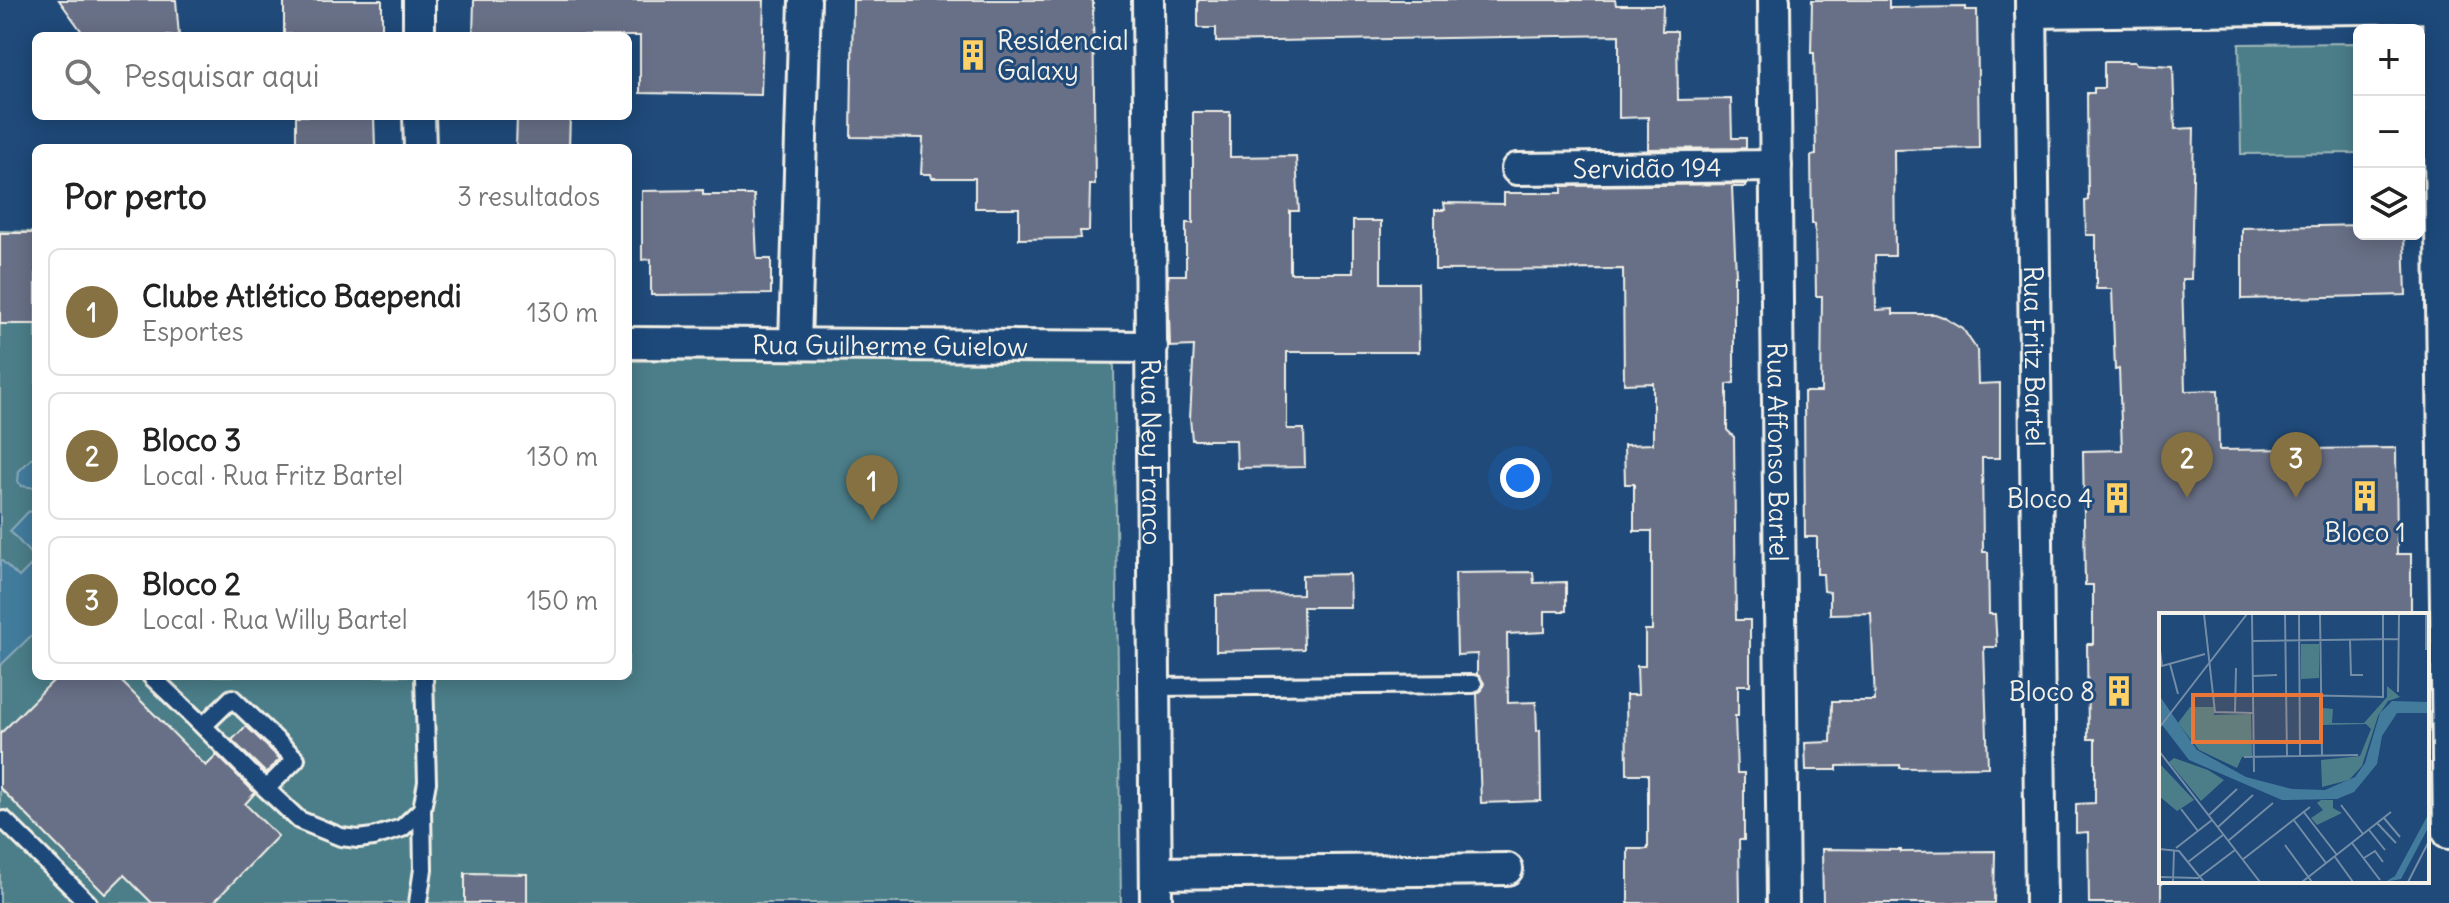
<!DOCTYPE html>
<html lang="pt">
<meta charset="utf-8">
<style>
:root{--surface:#fff;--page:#f2f2f2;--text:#222;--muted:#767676;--line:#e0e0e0;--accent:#857141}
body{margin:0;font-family:Delius,sans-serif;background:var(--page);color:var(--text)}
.controls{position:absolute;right:24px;top:24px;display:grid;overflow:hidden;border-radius:12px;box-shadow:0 4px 20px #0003}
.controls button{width:72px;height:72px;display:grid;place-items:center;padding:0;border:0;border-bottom:2px solid var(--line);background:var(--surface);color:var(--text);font:40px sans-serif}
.you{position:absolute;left:1520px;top:478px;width:28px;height:28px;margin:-20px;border:6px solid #fff;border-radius:50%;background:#1a73e8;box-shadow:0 0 0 12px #1a73e833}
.badge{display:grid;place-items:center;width:52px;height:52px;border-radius:50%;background:var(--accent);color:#fff;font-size:26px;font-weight:700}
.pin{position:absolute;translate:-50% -66px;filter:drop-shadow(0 2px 4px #0008)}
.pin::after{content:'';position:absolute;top:42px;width:28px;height:24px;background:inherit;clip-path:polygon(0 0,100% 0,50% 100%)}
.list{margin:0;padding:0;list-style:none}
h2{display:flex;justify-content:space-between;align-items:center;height:104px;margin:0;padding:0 32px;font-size:34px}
h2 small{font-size:26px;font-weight:400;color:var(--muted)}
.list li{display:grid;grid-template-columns:52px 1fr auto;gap:24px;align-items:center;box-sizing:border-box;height:128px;margin:0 16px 16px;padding:0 16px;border:2px solid var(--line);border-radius:12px}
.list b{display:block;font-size:30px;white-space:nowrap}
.list p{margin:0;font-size:26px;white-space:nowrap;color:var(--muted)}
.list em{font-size:26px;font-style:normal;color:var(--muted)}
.icon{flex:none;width:44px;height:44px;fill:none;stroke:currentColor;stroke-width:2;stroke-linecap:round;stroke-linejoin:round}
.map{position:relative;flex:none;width:2449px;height:903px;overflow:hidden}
.search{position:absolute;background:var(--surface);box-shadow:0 4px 20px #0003;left:32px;top:32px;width:600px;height:88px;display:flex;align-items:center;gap:20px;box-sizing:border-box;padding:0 28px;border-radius:12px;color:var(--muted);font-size:30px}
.panel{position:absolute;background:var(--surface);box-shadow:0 4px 20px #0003;left:32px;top:144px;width:600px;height:536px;border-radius:12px}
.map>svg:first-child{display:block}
.green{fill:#4c7e89;stroke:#a0b8b8;stroke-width:2}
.water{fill:#437b9d;stroke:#8aaabb;stroke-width:2}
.building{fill:#677087;stroke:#f4f1e8;stroke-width:2}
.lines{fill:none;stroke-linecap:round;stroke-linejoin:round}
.lane-casing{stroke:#f4f1e8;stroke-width:22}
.street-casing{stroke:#f4f1e8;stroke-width:36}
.lane{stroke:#1f4a7a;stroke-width:16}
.street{stroke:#1f4a7a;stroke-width:30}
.labels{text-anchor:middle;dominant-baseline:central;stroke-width:6;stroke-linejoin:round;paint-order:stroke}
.poi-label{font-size:26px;fill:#f4f1e8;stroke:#1f4a7a;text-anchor:end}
.street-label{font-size:26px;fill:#f4f1e8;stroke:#1f4a7a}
.inset-road{fill:none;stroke:#748da6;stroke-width:2}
.view{fill:#ea7738;fill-opacity:0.15;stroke:#ea7738;stroke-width:4}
.inset-edge{fill:none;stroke:#f4f1e8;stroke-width:4}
</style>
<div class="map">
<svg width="2449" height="903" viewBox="0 0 2449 903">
<rect width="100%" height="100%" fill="#1f4a7a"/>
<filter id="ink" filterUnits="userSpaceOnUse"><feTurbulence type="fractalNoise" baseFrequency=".0125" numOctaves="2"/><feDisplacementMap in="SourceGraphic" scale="16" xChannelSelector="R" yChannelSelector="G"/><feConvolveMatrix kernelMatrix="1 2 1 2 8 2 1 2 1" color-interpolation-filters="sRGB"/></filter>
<g filter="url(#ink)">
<path class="green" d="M2359,43V153L2241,154L2239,44Z
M0,231L36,232V676H628V361L1103,357L1114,366L1121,903H0Z"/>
<path class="water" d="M36,454V488L22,486L18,482L19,471Z
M36,510V631L0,666V559L19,577L36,560L10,531L28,512Z"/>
<path class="building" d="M59,0H176L179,36H85Z
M284,0H382V36L284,34Z
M474,0H764L761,95L640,93V36H473Z
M853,0H1093L1095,185H1090L1089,231H1080L1081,238L1019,239V208H975V178H932L931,174H921L923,138L851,137Z
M1198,0H1615L1616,5H1663L1662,31H1677L1678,100L1731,99L1732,138H1746V148L1648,149V117L1619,118V35L1216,42V28H1198Z
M1812,0H1889V8L1966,7V10H1977L1979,148L1894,150L1895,256H1875L1876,310L1893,309V314H1935L1943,317L1963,329L1977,350L1978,384L2000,383V458H1982L1983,552H1988L1989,614H1995L1997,647H1984L1988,767L1900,768V765L1837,766V770H1806L1805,743L1831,742L1832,701H1875L1871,613L1830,614V592L1824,591L1823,574H1817V537H1805L1804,392H1821L1822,296H1816L1815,224H1812L1811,156L1816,155L1814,53H1811Z
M2104,62H2135L2136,64L2173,66L2175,129L2194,128L2191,279H2182L2185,391L2218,390L2219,450L2396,448L2397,554H2411V615H2161V903H2089L2088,832L2076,833V804L2095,803V739H2088L2087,644H2093V585H2085L2083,451L2122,450L2119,369L2115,370L2112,289H2096V235H2086L2085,201L2088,200L2087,93H2094V88H2104Z
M1193,112H1230V157L1296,156L1299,211H1290V273H1353V221H1381V283H1418L1419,352H1287V429H1304L1305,467L1237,468L1236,440H1192L1190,418L1194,346L1170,347L1168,281L1169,275H1186V223H1193Z
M296,116H374L375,148H296Z
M517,116H570L569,148H516Z
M1746,184V187H1732L1736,275H1734V383L1727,384V430L1734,437L1736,620H1750V685H1738V716H1735L1737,773H1744V840H1739L1740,903H1628V849H1648V774H1627L1626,695H1638L1637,666H1645V630H1652V531H1634V484H1625L1624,445L1653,444V383L1624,384L1623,269L1435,270V210H1445L1444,203L1504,204V193H1562V186Z
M703,190V195H754L757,259H771V294L651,295V259L642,260V191Z
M2359,225V234H2404L2406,295L2242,299V228Z
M0,233H36V324H0Z
M1533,572L1534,583L1566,582V611H1545V632L1507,634L1508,703L1536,702L1537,731L1540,730L1541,801L1481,803L1477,694L1482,690L1484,683L1477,674V654L1457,655L1455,573Z
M1349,574L1350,607H1303L1304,649L1216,651V595L1302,594V575Z
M58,676H116L206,766L217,755L255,793L245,804L278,836L213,903H152L124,875L105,894L0,788V734Z
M246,726L280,759L266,773L232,740Z
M1822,849L1901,850V852L1995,851L1994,903H1823Z
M465,873L527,874V903H465Z"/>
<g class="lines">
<defs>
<path id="lane" d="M151,676L203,726L232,698L296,759L266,789L299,820L341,837L358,839L373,837L402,828L422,809L427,782L424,676
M1154,687L1473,684
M203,726L266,789
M4,820L88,903
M418,903L423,869L422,809"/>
<g id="street">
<path d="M419,0V36"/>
<path id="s1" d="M1148,0L1156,903"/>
<path id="s2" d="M1774,0L1783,903"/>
<path id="s3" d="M2031,0L2041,903"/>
<path d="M2438,0L2449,833"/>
<path d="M2031,12L2449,7"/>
<path d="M419,116L420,148"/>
<path id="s4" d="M1517,169L1776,166"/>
<path id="s5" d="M628,343L1152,347"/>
<path d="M795,344L805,0"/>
<path d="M1156,873L1507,869"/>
</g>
</defs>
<use href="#lane" class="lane-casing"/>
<use href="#street" class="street-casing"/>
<use href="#lane" class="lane"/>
<use href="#street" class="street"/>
</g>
</g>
<defs>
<symbol id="building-bare" viewBox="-9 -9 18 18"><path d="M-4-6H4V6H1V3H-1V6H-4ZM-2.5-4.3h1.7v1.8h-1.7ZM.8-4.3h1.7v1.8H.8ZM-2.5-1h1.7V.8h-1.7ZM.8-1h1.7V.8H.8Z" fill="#ffd166" stroke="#1f4a7a" stroke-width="2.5" paint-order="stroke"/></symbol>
</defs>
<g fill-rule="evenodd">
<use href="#building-bare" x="951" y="33" width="44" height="44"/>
<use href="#building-bare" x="2343" y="474" width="44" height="44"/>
<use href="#building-bare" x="2095" y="476" width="44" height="44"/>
<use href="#building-bare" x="2097" y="669" width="44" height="44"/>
</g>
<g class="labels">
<g class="poi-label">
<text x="997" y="40" text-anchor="start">Residencial<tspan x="997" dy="30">Galaxy</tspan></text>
<text x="2093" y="498">Bloco 4</text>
<text x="2365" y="532" text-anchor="middle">Bloco 1</text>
<text x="2095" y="691">Bloco 8</text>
</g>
<g class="street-label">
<text stroke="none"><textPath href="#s4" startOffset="130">Servidão 194</textPath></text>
<text stroke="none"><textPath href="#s5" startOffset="262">Rua Guilherme Guielow</textPath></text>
<text stroke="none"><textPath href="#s3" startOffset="356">Rua Fritz Bartel</textPath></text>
<text stroke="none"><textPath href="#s1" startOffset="452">Rua Ney Franco</textPath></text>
<text stroke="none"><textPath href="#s2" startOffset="452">Rua Affonso Bartel</textPath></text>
</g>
</g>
<g transform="translate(2159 613)">
<rect width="270" height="270" fill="#1f4a7a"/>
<path d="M142,31H160V65L142,66ZM228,73L241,84L229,88L219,103L203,153L190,167L163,174L162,147L201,143L212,116L207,111L164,112V95L174,96L173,110H205L228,84ZM31,94H55V102L92,101L93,143L83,144L78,155L40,137L19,110ZM15,145L49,157L65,167L42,188L10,149ZM1,151L35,187L18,198L0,183ZM162,187H174V195L183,200L158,212L152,205L164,197L158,190Z" fill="#4c7e89"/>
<path d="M0,82L38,137L87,164L133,176L166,177L196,164L206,150L221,100L233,88L269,89L270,100H238L223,123L218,151L195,179L178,186L123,187L30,147L0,108ZM270,200L269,215L242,266L226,269L236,263Z" fill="#437b9d"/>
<path class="inset-road" d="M45,1L56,99L94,100M93,1L95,159M126,1L128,144M140,1L141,143M161,1L163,143M191,27L192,62H204M93,28L240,26M0,29L3,53L46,41M267,37V1M11,51L19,81M94,63L118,62M239,79L240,1M140,82L224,84V1M76,100L77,55M0,115L88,1M0,138L101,269M85,144L199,142M182,192L204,221M22,196L39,218M144,198L178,242M50,202L78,176M225,205L241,224M134,206L167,250M218,210L237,230M59,214L94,182M210,217L226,237M69,228L114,190M193,230L221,267M126,232L153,269M17,235L53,207M0,236L20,238L45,269M176,244L194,269M205,245L216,238L224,249M83,247L151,194M29,249L64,222M0,264L39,265L76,237M14,269L15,237M143,269L232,199M249,269L270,228"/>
<path class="view" d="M34,82H162V129H34Z"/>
<rect width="270" height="270" class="inset-edge"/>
</g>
</svg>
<div class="controls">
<button>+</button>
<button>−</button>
<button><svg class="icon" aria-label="layers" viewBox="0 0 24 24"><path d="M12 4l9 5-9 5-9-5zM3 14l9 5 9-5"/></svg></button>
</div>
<div class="you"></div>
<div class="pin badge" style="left:872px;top:521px">1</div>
<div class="pin badge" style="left:2187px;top:498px">2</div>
<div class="pin badge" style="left:2296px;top:498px">3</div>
<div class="search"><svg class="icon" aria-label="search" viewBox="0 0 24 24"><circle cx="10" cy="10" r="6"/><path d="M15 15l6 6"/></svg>Pesquisar aqui</div>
<section class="panel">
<h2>Por perto<small>3 resultados</small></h2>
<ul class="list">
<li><span class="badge">1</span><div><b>Clube Atlético Baependi</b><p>Esportes</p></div><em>130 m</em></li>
<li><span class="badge">2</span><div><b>Bloco 3</b><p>Local · Rua Fritz Bartel</p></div><em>130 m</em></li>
<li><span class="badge">3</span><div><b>Bloco 2</b><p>Local · Rua Willy Bartel</p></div><em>150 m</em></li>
</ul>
</section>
</div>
